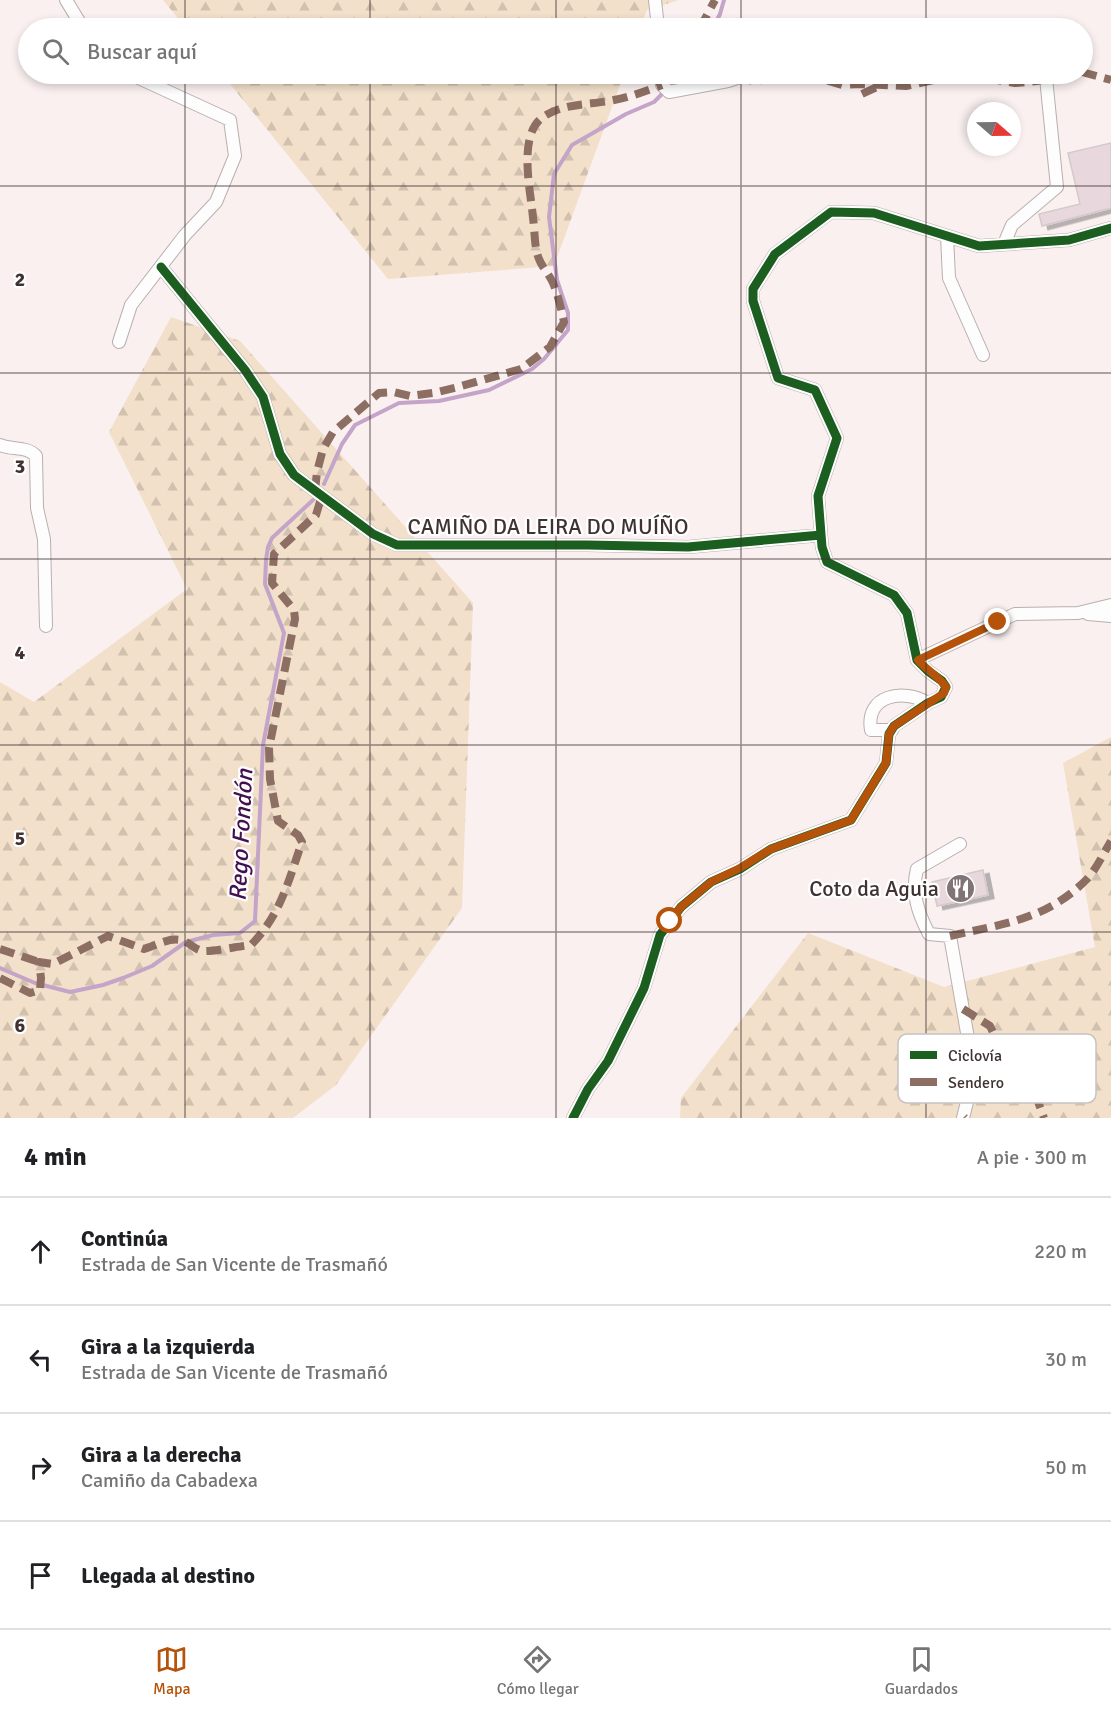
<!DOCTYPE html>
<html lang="es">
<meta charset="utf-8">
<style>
:root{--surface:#fff;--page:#f6f6f6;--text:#202124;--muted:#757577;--line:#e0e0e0;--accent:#b45309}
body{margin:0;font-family:Signika,sans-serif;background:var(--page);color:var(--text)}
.compass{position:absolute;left:967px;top:102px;width:54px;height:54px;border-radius:50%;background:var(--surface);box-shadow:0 3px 9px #0003;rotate:110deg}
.stop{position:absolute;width:18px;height:18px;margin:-14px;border:4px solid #b45309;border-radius:50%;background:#fff}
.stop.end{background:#b45309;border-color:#fff;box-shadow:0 2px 6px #0008}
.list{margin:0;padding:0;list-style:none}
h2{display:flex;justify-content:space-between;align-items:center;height:78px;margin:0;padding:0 24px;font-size:26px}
h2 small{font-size:20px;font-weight:400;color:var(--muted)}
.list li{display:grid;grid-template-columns:39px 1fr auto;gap:18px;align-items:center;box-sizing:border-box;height:108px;padding:0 24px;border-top:2px solid var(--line)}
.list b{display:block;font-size:22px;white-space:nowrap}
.list p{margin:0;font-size:20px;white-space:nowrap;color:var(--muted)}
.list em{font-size:20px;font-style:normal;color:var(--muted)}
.icon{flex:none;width:33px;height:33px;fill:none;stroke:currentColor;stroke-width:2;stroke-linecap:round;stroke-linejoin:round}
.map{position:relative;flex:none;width:1111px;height:1118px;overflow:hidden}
.search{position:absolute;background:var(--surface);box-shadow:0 3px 9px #0003;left:18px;right:18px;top:18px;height:66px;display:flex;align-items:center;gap:15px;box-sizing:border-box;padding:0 21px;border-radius:33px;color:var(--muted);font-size:22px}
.sheet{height:510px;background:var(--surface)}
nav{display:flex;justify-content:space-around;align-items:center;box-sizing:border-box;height:84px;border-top:2px solid var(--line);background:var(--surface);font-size:16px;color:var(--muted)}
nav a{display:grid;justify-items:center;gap:3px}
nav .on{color:var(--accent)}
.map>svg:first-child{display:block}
.forest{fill:url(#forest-firs)}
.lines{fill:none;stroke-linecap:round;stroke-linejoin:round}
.stream{stroke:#c4a4c9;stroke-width:4}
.building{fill:#e8d7dd;stroke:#d4cacc;stroke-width:1.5;filter:url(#shadow)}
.street-casing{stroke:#baafaf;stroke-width:14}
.street{stroke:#fefdfd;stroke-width:12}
.quiet{stroke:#8d6e63;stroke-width:8;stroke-dasharray:15 8;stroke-linecap:butt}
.cycleway-casing{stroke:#fff;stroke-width:13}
.cycleway{stroke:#1b5e20;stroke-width:9}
.route{stroke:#b45309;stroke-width:8}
.grid{fill:none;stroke:#403232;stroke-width:1.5;stroke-opacity:0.55}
.labels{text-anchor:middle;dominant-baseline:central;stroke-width:4.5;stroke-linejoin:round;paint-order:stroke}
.street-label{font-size:22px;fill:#403232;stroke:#fff}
.poi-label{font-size:22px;fill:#403232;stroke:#fff;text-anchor:end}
.water-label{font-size:24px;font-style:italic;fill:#430f50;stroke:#fff}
.key{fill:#fff;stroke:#c6c2c2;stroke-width:1.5}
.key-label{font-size:16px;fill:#403232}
.grid-label{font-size:20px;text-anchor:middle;font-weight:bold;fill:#403232;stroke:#fff;stroke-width:4.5;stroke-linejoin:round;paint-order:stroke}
</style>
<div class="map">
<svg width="1111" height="1118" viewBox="0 0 1111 1118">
<defs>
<pattern id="forest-firs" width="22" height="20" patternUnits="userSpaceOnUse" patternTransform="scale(1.5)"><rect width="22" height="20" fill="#f2e0ca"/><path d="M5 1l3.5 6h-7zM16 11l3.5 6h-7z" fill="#d1c1ae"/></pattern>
<filter id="shadow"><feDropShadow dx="6" dy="3.5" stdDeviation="0" flood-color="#0004"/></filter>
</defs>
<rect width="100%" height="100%" fill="#faf0f0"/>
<path class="forest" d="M163,0H679L647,10L640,28H186Z
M222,74H624L554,266L388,279Z
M171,317L240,341L473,603L462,908L336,1085L293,1118H0V682L34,702L187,589L109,432Z
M1111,737V1118H680L681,1098L808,933L944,987L1095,947L1063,763Z"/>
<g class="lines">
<path class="stream" d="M713,28L720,14L724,0
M669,87L683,74
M324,484L342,444L355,425L399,403L439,401L489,390L532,369L544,359L568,330V313L557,280L549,217L554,174L572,145L626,114L654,102L664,92
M0,968L35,983L70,992L103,985L123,978L152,966L186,942L213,935L240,933L255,921L263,745L284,633L265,584L266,560L268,547L272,538L313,500"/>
</g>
<path class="building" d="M1111,143V208L1042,226L1039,214L1080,204L1068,153Z
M983,870L988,895L937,906L932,882Z"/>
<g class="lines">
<defs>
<path id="street" d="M66,0L83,28
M655,0L658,28
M660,74L662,85L669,92L728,81L737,78
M947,236L949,278L983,355
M1004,244L1012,225L1057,187L1046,78
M161,267L245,370L263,397L280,454L294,475L373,534L397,545H587L688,547L821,535
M119,342L131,305L185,235L216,202L235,156L230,120L130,74
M0,445C12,450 27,446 36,456L37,508L44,539L46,626
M1088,614L1111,616
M917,660L1015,614L1078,613L1111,605
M892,730H871C865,695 903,688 928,703
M960,844L917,869C911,893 918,913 929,934L950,936L972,1061L968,1098L963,1118
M573,1118L588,1089L608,1061L644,988L660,935L681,907L711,882L740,869L771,849L851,820L886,763L889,734L894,726L928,703L941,697L946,687L942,681L928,671L917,660L907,613L894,595L827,562L822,547L818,496L837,438L815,390L778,378L753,301V289L775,254L831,212L874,213L979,246L1069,240L1111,228"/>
</defs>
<use href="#street" class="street-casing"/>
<use href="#street" class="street"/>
<path class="quiet" d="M700,28L715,0
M1082,72L1111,80
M659,78L664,74
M737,78L754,81L802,75L812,76L842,85L860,84L906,86L953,76H974L1015,83L1037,81L1071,74
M862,94L879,86
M315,490L317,472L323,449L333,432L379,393L394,392L410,396L433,393L458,387L521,369L550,347L564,322C561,308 558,295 553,283C549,274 542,267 539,259C534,247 535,231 533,218C531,192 517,135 543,117C563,103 590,105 614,100C630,97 646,91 662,85
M950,936C1002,924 1046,920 1086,880C1096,870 1103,854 1111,841
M0,949L39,962
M0,978L30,993L40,990L41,978L39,962L53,964L108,936L144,949C157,945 173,935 186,942C192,945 196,950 203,951C211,952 240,946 251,945C281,914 288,882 302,842L298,835L278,821L270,779L269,748L295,619L294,610L272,583L274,554L316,515L322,495
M963,1009L990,1026L1002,1051L1017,1062L1032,1085L1044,1118
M964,1117L965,1118"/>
<defs>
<path id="cycleway" d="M161,267L245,370L263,397L280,454L294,475L373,534L397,545H587L688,547L821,535
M573,1118L588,1089L608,1061L644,988L660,935L681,907L711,882L740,869L771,849L851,820L886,763L889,734L894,726L928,703L941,697L946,687L942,681L928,671L917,660L907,613L894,595L827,562L822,547L818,496L837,438L815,390L778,378L753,301V289L775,254L831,212L874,213L979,246L1069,240L1111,228"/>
</defs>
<use href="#cycleway" class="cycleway-casing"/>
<use href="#cycleway" class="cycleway"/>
</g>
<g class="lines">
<path class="route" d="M670,921L681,907L711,882L740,868L771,849L851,820L886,763L889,734L894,726L944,693L946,687C940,677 926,670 918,660L998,622"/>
</g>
<path class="grid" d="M185,0V28M370,0V28M556,0V28M741,0V28M926,0V28M185,74V1118M370,74V1118M556,74V1118M741,74V1118M926,74V1118M0,186H1111M0,373H1111M0,559H1111M0,745H1111M0,932H1111"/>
<defs>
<symbol id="restaurant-disc" viewBox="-11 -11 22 22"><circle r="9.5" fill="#817474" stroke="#fff"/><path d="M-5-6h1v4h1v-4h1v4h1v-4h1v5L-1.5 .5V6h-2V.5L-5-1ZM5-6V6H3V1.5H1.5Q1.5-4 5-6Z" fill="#fff"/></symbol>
</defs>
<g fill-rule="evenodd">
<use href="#restaurant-disc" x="944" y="872" width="33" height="33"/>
</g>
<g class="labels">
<g class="street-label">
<text x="548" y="526">CAMIÑO DA LEIRA DO MUÍÑO</text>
</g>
<g class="poi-label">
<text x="939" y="888">Coto da Aguia</text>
</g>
<g class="water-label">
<text transform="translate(241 835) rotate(-87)">Rego Fondón</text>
</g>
</g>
<rect x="898" y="1034" width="198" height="69" rx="9" class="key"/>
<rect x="910" y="1051" width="27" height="8" fill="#1b5e20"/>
<rect x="910" y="1078" width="27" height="8" fill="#8d6e63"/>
<g class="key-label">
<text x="948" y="1061">Ciclovía</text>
<text x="948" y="1088">Sendero</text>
</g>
<g class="grid-label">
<text x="20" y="286">2</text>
<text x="20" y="473">3</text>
<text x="20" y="659">4</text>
<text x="20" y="845">5</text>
<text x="20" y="1032">6</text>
</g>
</svg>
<svg class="compass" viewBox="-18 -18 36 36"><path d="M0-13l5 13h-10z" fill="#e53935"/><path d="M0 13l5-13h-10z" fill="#757577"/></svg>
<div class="stop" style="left:670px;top:921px"></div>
<div class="stop end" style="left:998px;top:622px"></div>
<div class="search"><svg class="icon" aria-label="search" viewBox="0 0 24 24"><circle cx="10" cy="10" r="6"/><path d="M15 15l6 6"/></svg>Buscar aquí</div>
</div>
<section class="sheet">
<h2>4 min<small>A pie · 300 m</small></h2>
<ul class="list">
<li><svg class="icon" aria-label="ahead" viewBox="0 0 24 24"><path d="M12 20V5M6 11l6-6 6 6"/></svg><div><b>Continúa</b><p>Estrada de San Vicente de Trasmañó</p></div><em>220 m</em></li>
<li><svg class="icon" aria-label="left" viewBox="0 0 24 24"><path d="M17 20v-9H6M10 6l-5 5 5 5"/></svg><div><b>Gira a la izquierda</b><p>Estrada de San Vicente de Trasmañó</p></div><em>30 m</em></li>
<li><svg class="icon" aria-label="right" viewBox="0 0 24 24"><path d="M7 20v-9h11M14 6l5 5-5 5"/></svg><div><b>Gira a la derecha</b><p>Camiño da Cabadexa</p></div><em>50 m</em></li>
<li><svg class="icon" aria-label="arrive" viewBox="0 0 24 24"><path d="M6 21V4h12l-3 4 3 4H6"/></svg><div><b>Llegada al destino</b></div></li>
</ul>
</section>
<nav>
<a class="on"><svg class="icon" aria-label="map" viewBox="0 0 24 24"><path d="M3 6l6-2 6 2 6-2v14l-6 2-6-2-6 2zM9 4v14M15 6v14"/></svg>Mapa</a>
<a><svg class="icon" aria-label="directions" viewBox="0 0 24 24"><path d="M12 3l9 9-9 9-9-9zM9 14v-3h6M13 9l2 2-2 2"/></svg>Cómo llegar</a>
<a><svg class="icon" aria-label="saved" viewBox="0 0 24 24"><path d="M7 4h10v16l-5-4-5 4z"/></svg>Guardados</a>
</nav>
